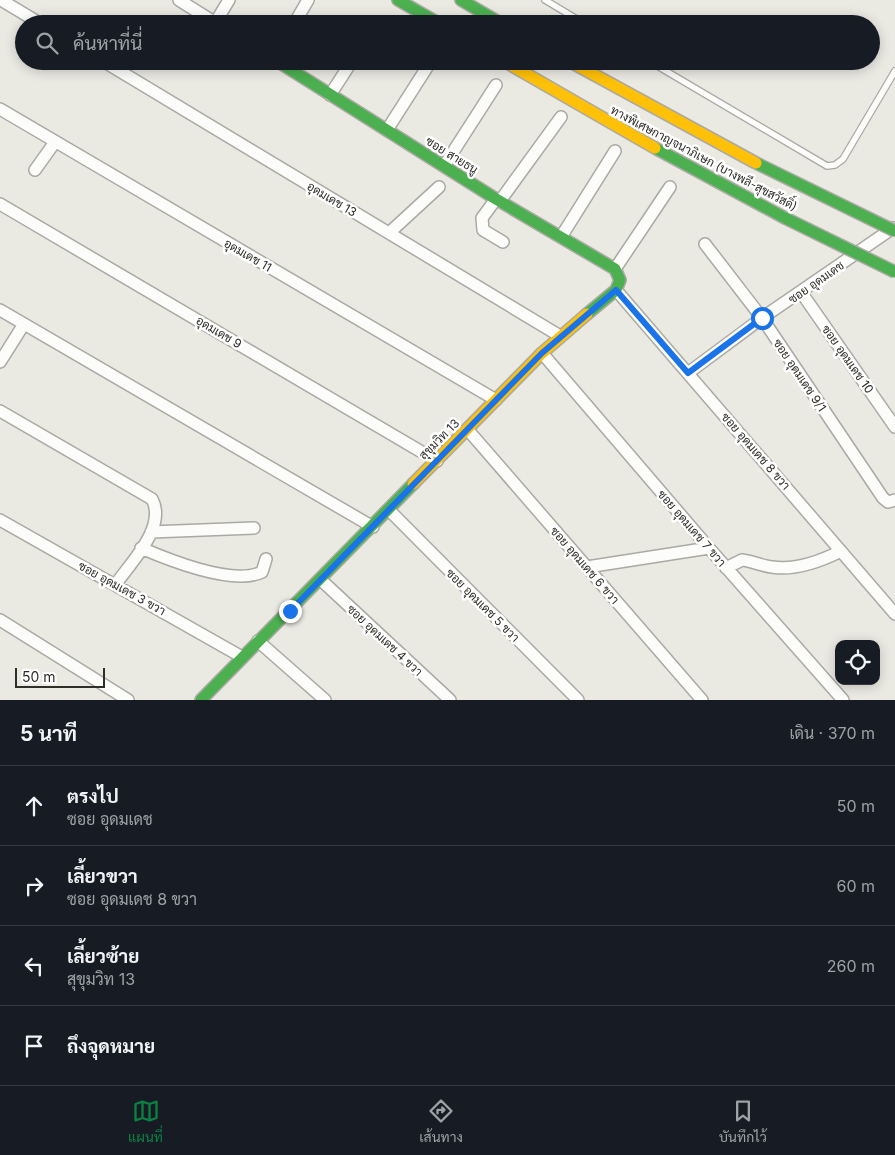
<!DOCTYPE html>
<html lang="th">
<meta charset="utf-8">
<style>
:root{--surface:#171b24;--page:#242831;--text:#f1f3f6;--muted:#9ea1a6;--line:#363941;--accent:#0b8043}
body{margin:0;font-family:Inter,Sarabun,sans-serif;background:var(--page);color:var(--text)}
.controls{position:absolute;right:15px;bottom:15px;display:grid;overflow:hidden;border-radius:10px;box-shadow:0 2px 12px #0003}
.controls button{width:45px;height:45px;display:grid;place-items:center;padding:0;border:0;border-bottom:1px solid var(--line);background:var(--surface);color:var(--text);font:25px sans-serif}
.scale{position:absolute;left:15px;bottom:12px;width:90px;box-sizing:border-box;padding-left:5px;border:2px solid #2f2e29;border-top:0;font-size:14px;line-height:18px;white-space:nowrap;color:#2f2e29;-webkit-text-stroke:4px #fff;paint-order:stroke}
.stop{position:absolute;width:15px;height:15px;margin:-11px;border:4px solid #1a73e8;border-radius:50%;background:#fff}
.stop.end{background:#1a73e8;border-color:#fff;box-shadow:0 1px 5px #0008}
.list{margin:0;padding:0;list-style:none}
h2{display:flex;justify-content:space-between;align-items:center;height:65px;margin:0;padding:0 20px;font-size:21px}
h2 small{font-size:16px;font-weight:400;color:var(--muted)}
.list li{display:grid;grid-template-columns:32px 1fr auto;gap:15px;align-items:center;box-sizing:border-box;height:80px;padding:0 20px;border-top:1px solid var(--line)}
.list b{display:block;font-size:19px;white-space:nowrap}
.list p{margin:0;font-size:16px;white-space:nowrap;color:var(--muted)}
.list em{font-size:16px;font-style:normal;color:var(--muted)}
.icon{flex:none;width:28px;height:28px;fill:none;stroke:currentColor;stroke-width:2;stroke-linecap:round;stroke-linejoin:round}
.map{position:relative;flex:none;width:895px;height:700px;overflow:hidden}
.search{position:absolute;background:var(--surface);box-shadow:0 2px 12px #0003;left:15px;right:15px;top:15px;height:55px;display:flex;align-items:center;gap:12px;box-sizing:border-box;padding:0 18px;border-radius:28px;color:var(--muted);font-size:19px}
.sheet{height:385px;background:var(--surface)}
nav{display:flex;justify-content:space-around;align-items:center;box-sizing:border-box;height:70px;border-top:1px solid var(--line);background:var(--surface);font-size:14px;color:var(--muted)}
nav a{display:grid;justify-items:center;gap:2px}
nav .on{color:var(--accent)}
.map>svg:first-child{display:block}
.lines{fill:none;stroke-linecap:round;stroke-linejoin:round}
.lane-casing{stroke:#aaa9a4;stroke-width:8}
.street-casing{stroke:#aaa9a4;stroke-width:14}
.fast-casing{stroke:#aaa9a4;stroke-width:14}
.slow-casing{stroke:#aaa9a4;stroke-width:14}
.lane{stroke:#fcfcfb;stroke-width:5.5}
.street{stroke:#fcfcfb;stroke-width:11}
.fast{stroke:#4caf50;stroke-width:11}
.slow{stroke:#ffc107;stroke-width:11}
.fast-bridge-casing{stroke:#aaa9a4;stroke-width:14;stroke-linecap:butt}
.slow-bridge-casing{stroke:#aaa9a4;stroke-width:14;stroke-linecap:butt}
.fast-bridge{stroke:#4caf50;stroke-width:11}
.slow-bridge{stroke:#ffc107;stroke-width:11}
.route{stroke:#1a73e8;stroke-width:6}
.labels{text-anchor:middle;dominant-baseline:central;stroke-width:5;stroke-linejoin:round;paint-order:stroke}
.street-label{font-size:12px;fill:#2f2e29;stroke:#fff}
</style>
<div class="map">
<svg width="895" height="700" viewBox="0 0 895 700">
<rect width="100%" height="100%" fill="#eae9e2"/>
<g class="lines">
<defs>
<path id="lane" d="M545,0L585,24
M649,61L827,166L835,165L843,159L895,71"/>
<path id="street" d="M1,0L41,24
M179,0L217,24
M215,23L229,0
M294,24L308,0
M103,61L560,336
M330,95L352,61
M0,109L496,400
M387,130L431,61
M444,166L496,85
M35,170L55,142
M496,199L482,218L483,230L503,242
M500,201L561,117
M0,204L437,461
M389,233L439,187
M561,237L615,151
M705,244L762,318L883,498L888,502L895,500
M615,269L670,187
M616,290L895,614
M801,292L895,427
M0,310L373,527
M542,353L709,548L843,700
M0,362L24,324
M688,373L762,318L893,228
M0,411L152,499C167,527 131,562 116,584
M468,430L702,700
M389,510L578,700
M0,520L242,657
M151,532L254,528
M141,548C169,560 233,586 262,572L266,559
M587,567L709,548
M726,568L742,560C752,561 762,566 772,567C796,571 821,561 841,551
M321,580L450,700
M0,620L128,700
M258,641L325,700"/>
<path id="fast" d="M398,0L440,24
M461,0L502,24
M277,61L496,199L615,269L620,280L616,290L587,314
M201,700L413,484"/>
<path id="slow" d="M413,484L542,353L587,314"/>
</defs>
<use href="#lane" class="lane-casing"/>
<use href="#street" class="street-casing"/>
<use href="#fast" class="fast-casing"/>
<use href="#slow" class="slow-casing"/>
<use href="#lane" class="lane"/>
<use href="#street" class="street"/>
<use href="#fast" class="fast"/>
<use href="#slow" class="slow"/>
<defs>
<path id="fast-bridge" d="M655,148L785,218L895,272
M756,163L895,231"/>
<path id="slow-bridge" d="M504,61L655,148
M569,61L756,163"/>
</defs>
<use href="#fast-bridge" class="fast-bridge-casing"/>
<use href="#slow-bridge" class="slow-bridge-casing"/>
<use href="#fast-bridge" class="fast-bridge"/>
<use href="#slow-bridge" class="slow-bridge"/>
</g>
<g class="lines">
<path class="route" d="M290,611L542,353L616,290L688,373L762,318"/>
</g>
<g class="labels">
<g class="street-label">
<text transform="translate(452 155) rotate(32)">ซอย สายธนู</text>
<text transform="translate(704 158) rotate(28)">ทางพิเศษกาญจนาภิเษก (บางพลี-สุขสวัสดิ์)</text>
<text transform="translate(332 199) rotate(31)">อุดมเดช 13</text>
<text transform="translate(248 255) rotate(30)">อุดมเดช 11</text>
<text transform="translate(816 282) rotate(-35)">ซอย อุดมเดช</text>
<text transform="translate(219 332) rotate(31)">อุดมเดช 9</text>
<text transform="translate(848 359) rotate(55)">ซอย อุดมเดช 10</text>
<text transform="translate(800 375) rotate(56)">ซอย อุดมเดช 9/1</text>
<text transform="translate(439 439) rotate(-45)">สุขุมวิท 13</text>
<text transform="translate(756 451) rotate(49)">ซอย อุดมเดช 8 ขวา</text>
<text transform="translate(692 528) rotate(49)">ซอย อุดมเดช 7 ขวา</text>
<text transform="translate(585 565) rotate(49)">ซอย อุดมเดช 6 ขวา</text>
<text transform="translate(122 588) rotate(29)">ซอย อุดมเดช 3 ขวา</text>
<text transform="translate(483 605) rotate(45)">ซอย อุดมเดช 5 ขวา</text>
<text transform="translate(385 640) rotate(43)">ซอย อุดมเดช 4 ขวา</text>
</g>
</g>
</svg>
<div class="controls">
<button><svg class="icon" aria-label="locate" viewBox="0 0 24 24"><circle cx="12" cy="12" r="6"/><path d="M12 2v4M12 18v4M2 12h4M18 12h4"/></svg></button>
</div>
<div class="scale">50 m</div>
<div class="stop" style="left:762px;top:318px"></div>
<div class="stop end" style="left:290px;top:611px"></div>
<div class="search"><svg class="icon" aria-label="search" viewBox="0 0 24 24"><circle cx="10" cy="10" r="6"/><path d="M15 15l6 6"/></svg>ค้นหาที่นี่</div>
</div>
<section class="sheet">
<h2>5 นาที<small>เดิน · 370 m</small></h2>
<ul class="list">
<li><svg class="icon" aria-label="ahead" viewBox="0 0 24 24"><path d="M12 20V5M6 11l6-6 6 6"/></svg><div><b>ตรงไป</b><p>ซอย อุดมเดช</p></div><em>50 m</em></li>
<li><svg class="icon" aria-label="right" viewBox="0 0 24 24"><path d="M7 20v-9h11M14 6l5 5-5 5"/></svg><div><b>เลี้ยวขวา</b><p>ซอย อุดมเดช 8 ขวา</p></div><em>60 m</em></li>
<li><svg class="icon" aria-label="left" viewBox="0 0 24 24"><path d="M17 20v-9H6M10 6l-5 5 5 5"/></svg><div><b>เลี้ยวซ้าย</b><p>สุขุมวิท 13</p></div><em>260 m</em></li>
<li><svg class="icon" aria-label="arrive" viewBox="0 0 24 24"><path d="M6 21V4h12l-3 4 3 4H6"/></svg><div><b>ถึงจุดหมาย</b></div></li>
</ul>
</section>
<nav>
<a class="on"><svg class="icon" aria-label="map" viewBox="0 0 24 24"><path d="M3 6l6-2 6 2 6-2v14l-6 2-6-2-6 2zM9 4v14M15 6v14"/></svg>แผนที่</a>
<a><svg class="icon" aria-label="directions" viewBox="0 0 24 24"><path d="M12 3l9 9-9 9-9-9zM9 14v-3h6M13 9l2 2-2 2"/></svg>เส้นทาง</a>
<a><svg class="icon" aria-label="saved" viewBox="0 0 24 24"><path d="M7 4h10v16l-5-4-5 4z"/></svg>บันทึกไว้</a>
</nav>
